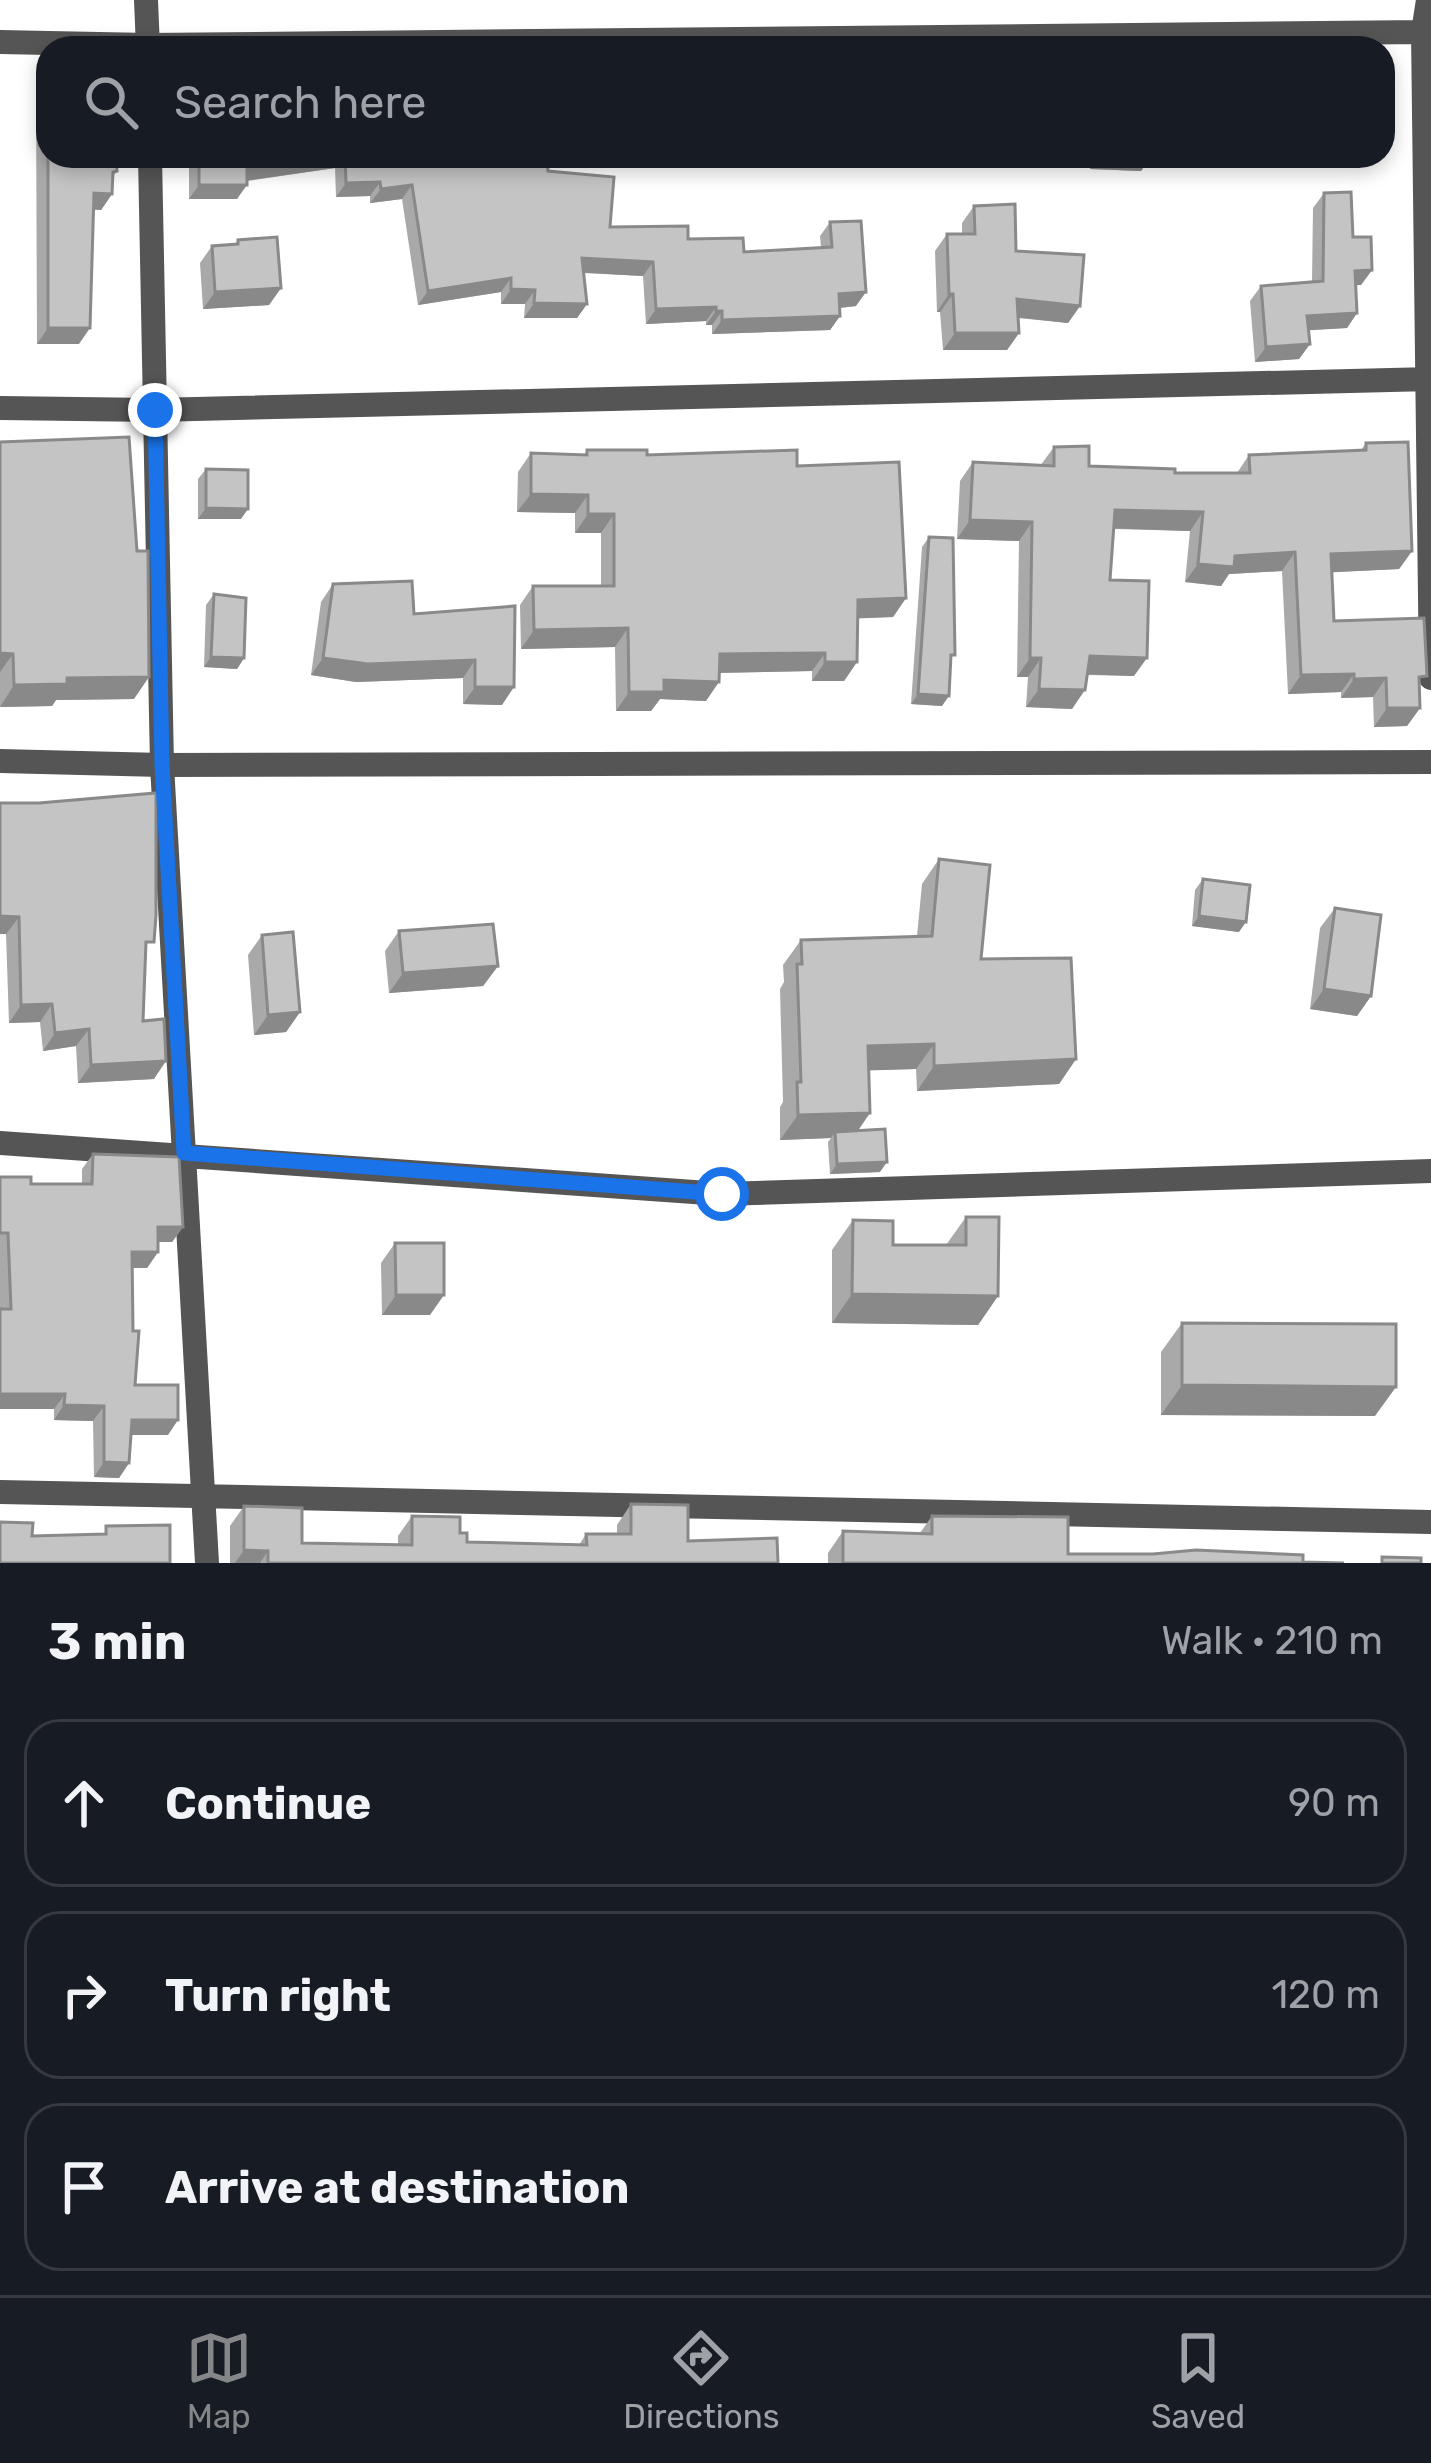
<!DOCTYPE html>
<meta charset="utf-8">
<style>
:root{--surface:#171b24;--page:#242831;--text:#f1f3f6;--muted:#9ea1a6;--line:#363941;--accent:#858687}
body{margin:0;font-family:Rubik,sans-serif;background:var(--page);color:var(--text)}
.stop{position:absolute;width:36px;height:36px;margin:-27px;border:9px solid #1a73e8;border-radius:50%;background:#fff}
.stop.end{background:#1a73e8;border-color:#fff;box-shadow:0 3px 12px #0008}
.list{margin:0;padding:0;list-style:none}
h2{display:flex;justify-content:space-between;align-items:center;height:156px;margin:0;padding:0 48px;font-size:51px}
h2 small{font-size:39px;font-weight:400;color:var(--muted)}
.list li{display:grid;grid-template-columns:78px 1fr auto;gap:36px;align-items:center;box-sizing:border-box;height:168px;margin:0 24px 24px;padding:0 24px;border:3px solid var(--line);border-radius:36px}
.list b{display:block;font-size:45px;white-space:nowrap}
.list em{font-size:39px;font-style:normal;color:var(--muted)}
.icon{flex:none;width:66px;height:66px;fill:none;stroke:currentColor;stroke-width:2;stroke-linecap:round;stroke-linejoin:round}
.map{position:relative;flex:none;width:1431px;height:1563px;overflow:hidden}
.search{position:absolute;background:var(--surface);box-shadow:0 6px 18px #0003;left:36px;right:36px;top:36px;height:132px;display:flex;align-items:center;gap:30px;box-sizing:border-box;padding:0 42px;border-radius:36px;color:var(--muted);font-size:45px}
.sheet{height:732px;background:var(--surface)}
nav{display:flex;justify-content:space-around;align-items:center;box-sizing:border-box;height:168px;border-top:3px solid var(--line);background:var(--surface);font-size:33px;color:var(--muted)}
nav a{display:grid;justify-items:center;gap:6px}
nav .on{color:var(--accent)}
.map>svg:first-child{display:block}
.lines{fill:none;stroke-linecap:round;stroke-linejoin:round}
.minor{stroke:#555;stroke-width:24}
.wall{fill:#a9a9a9}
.shaded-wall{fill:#898989}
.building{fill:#c4c4c4;stroke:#898989;stroke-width:3}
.route{stroke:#1a73e8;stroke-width:15}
</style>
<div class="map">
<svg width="1431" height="1563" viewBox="0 0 1431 1563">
<rect width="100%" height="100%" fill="#fff"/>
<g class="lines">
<path class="minor" d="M146,0L148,48
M1428,0L1423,32L1431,678
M0,42L148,45L1423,32
M150,156L162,765L207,1563
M0,408L155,410L1431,379
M0,761L162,765L1431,762
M0,1143L722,1194L1431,1171
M0,1492L1431,1522"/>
</g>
<path class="wall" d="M48,79L117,171L112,178V194L101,210L93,209L79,344H37L36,95Z
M189,156H547L548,171L610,227L688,239L744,252L821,247L820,236L830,222L856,306L840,308V316L830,330L712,334V325H706V321L646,324L643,276L583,273L587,304L577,318H524L525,304H501V292L418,305L402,199L370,203V196L336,197L335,168L247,181L237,199H189Z
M1090,156H1152L1141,171L1090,169Z
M1324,193L1353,237L1372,270L1361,285H1356L1357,313L1347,328L1308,330L1310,344L1299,359L1255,362L1250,301L1261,286L1312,282L1313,208Z
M974,206L1016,251L1080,306L1068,323L1018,318L1019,333L1007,350H943L940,312H937L935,251L947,234H962V223Z
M238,240L281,288L269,305L203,309L200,263L212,246L235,244Z
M0,442L134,699L56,700L52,706L0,707Z
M1366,443L1412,551L1399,569L1332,572L1334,621L1419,688L1420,708L1407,726L1374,727L1373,697L1341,698V692L1288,694L1282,571L1229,574L1221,586L1185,582L1190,531L1114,529L1110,580L1134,676L1087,675L1072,709L1026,707L1028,677H1017L1019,541L957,539L960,481L973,462L1040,466L1054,447L1089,466L1175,473H1237L1249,455L1361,450Z
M587,450L797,466L906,598L893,617L858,618L857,662L844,681H812V671L719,673L706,701L660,699L651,711H616L615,647L521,649L520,605L533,586H601V533H575V513L517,512L518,472L531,453L584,455Z
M206,469L241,519H198V479Z
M929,537L951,661L942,706L911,704L922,547Z
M333,584L414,614L515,606L502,705L463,704V678L356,682L311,675L321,602Z
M214,594L244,658L237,669L204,667L206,605Z
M0,803L145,954L143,1021L154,1079L78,1083L76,1046L43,1051L40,1022L9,1023L6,934H0Z
M939,859L981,959L1076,1059L1059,1084L917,1091L916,1069L869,1070L858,1131L880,1172L830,1174L828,1142L831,1138L780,1140V1107L783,1102L780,989L784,982L783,965L801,940L917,936L922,884Z
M1203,879L1239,932L1192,926L1195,890Z
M1335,908L1371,996L1357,1016L1310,1009L1320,928Z
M399,931L498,966L483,986L389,993L385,951Z
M262,935L300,1012L286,1032L254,1035L248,955Z
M93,1154L183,1227L172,1242H158V1252L147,1268H132L135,1385L168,1435H131L129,1463L119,1478L94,1477L93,1421L54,1420V1409H0V1177L31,1184H82V1169Z
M966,1217L998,1296L978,1325L832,1323V1250L853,1220L893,1245H946Z
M395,1243L430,1315H382L381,1263Z
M1182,1323L1375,1416L1161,1415V1352Z
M631,1504L688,1541L778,1563H230V1526L244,1506L302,1543L398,1545V1536L412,1516L460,1533L467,1542L579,1545L586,1534H617V1525Z
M932,1516L1068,1554L1344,1563H828V1553L843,1531L920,1533Z"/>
<path class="shaded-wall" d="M329,156H344L335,168L237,182L247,168Z
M675,156H775L673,159Z
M1100,156H1152L1141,171L1090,169Z
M380,182L370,196L336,197L346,183Z
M199,185H247L237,199H189Z
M412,185L402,199L370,203L381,189Z
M94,193L112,194L101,210L83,209Z
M582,258L653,262L643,276L572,272Z
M1372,270L1361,285L1345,286L1355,271Z
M511,278L501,292L418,305L428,291Z
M281,288L269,305L203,309L215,292Z
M511,289L535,290L525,304H501Z
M866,292L856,306L829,309L839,294Z
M949,294H953L940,312H937Z
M1017,299L1080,306L1068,323L1005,316Z
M534,303L587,304L577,318H524Z
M716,307L706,321L646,324L656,309Z
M716,311H722L712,325H706Z
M1357,313L1347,328L1297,331L1307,316Z
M840,316L830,330L712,334L722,320Z
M48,328H90L79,344H37Z
M955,333H1019L1007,350H943Z
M1310,344L1299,359L1255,362L1266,347Z
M531,494L588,495L575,513L517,512Z
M206,508L248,509L241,519H198Z
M1115,510L1203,512L1190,531L1102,528Z
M588,514H614L601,533H575Z
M970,520L1032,522L1019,541L957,539Z
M1412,551L1399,569L1318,573L1331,554Z
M1295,552L1282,571L1229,574L1221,586L1185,582L1198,564L1235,556Z
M906,598L893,617L844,619L858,600Z
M628,628L615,647L521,649L534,630Z
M0,653L13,654L0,672Z
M825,653L812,671L707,673L720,654Z
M1090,656L1147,658L1134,676L1077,674Z
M211,657L244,658L237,669L204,667Z
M323,658L475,660L463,678L356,682L311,675Z
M1030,658H1041L1028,677H1017Z
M825,662H857L844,681H812Z
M1354,674L1341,692L1288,694L1301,675Z
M149,677L134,699L56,700L52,706L0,707L14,685L67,678Z
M1386,678L1373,697L1341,698L1354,679Z
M664,680L719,682L706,701L660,699L651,711H616L629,692Z
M475,687H514L502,705L463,704Z
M1039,689L1085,690L1072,709L1026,707Z
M918,694L949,696L942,706L911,704Z
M1387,708H1420L1407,726L1374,727Z
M0,916L19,917L6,934H0Z
M1199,916L1246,922L1239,932L1192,926Z
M498,966L483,986L389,993L403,973Z
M1324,989L1371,996L1357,1016L1310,1009Z
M52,1004L40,1022L9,1023L21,1005Z
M300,1012L286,1032L254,1035L268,1015Z
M89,1029L76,1046L43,1051L55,1033Z
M934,1044L916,1069L851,1071L868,1046Z
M1076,1059L1059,1084L917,1091L934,1066Z
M166,1061L154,1079L78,1083L91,1065Z
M870,1113L853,1138L835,1132L831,1138L780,1140L798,1115Z
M887,1162L880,1172L830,1174L837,1164Z
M158,1227H183L172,1242H147Z
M132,1252H158L147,1268H121Z
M852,1294L998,1296L978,1325L832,1323Z
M396,1295H444L430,1315H382Z
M1182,1385L1396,1387L1375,1416L1161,1415Z
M0,1394H65L54,1409H0Z
M64,1405L104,1406L93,1421L54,1420Z
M132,1420H178L168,1435H122Z
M104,1462L129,1463L119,1478L94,1477Z
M244,1550L268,1551L260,1563H235Z"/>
<path class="building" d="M48,79V156H116L117,171L113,172L112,194L94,193L90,328H48Z
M199,156H329L247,168V185H199Z
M345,156H547L548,171L614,177L610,227L688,226V239L743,238L744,252L832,247L830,222L861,221L866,292L839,294L840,316L722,320V311H716V307L656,309L653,262L582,258L587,304L534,303L535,290L511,289V278L428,291L412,185L381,189L380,182L346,183Z
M1351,192L1353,237H1371L1372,270L1355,271L1357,313L1307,316L1310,344L1266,347L1261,286L1323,281L1324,193Z
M1015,204L1016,251L1084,255L1080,306L1017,299L1019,333H955L953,294H949L947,234H975L974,206Z
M277,237L281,288L215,292L212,246L238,244V240Z
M129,437L137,551H148L149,677L67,678V684L14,685L13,654L0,653V442Z
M1408,442L1412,551L1331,554L1334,621L1424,618L1427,676L1419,677L1420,708H1387L1386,678L1354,679V674L1301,675L1295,552L1235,556L1234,567L1198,564L1203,512L1115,510L1110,580L1149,581L1147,658L1090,656L1085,690L1039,689L1041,658H1030L1032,522L970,520L973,462L1054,466V447L1089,446V466L1175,469V473H1250L1249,455L1366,450V443Z
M587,450H647V455L797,450V466L899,462L906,598L858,600L857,662H825V653L720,654L719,682L664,680V692H629L628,628L534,630L533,586H614V514H588V495L531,494V453L587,455Z
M206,469L248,470V509L206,508Z
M929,537L953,538L955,655H951L949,696L918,694Z
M412,581L414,614L515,606L514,687H475V660L368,664L323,658L333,584Z
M214,594L246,598L244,658L211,657Z
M156,793V915L154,942H146L143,1021L164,1019L166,1061L91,1065L89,1029L55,1033L52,1004L21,1005L19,917L0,916V803H39Z
M939,859L990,865L981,959L1071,958L1076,1059L934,1066V1044L868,1046L870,1113L798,1115L797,1082H801L797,964H802L801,940L932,936Z
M1203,879L1250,885L1246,922L1199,916Z
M1335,908L1381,915L1371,996L1324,989Z
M493,924L498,966L403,973L399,931Z
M293,932L300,1012L268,1015L262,935Z
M885,1129L887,1162L837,1164L835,1132Z
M93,1154L179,1157L183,1227H158V1252H132L133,1331H139L135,1385H178V1420H132L129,1463L104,1462V1406L64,1405L65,1394H0V1309H11L8,1233H0V1177H31V1184H92Z
M966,1217H999L998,1296L852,1294L853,1220L893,1221V1245H966Z
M395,1243H444V1295H396Z
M1182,1323L1396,1324V1387L1182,1385Z
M631,1504L688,1505V1541L777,1538L778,1563H268V1551L244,1550V1506L302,1508V1543L412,1545V1516L460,1517V1533H467V1542L587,1545L586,1534H631Z
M932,1516L1068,1517V1554H1153L1196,1550L1303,1555V1562L1344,1563H843V1531L932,1534Z
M0,1522L33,1523L32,1536L106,1534V1526L170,1525V1563H0Z
M1382,1557L1421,1558V1563H1382Z"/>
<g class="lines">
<path class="route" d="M155,410L162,765L184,1153L722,1194"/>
</g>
</svg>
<div class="stop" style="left:722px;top:1194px"></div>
<div class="stop end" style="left:155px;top:410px"></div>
<div class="search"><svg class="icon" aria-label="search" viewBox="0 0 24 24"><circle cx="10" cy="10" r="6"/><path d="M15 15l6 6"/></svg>Search here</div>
</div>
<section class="sheet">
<h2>3 min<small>Walk · 210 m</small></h2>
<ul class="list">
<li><svg class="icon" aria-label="ahead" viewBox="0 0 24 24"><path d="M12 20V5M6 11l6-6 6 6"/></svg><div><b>Continue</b></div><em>90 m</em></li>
<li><svg class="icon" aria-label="right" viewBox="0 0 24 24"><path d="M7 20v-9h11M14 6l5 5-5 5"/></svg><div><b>Turn right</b></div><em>120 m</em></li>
<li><svg class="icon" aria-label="arrive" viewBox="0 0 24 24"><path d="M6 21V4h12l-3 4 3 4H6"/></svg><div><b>Arrive at destination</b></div></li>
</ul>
</section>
<nav>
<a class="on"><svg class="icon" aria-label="map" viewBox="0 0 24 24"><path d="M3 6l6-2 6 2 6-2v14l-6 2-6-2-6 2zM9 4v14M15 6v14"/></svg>Map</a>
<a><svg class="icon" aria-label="directions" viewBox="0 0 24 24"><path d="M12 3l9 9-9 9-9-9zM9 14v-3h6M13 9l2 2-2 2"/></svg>Directions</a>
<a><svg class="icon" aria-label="saved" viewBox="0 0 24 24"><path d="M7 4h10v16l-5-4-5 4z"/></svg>Saved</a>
</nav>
